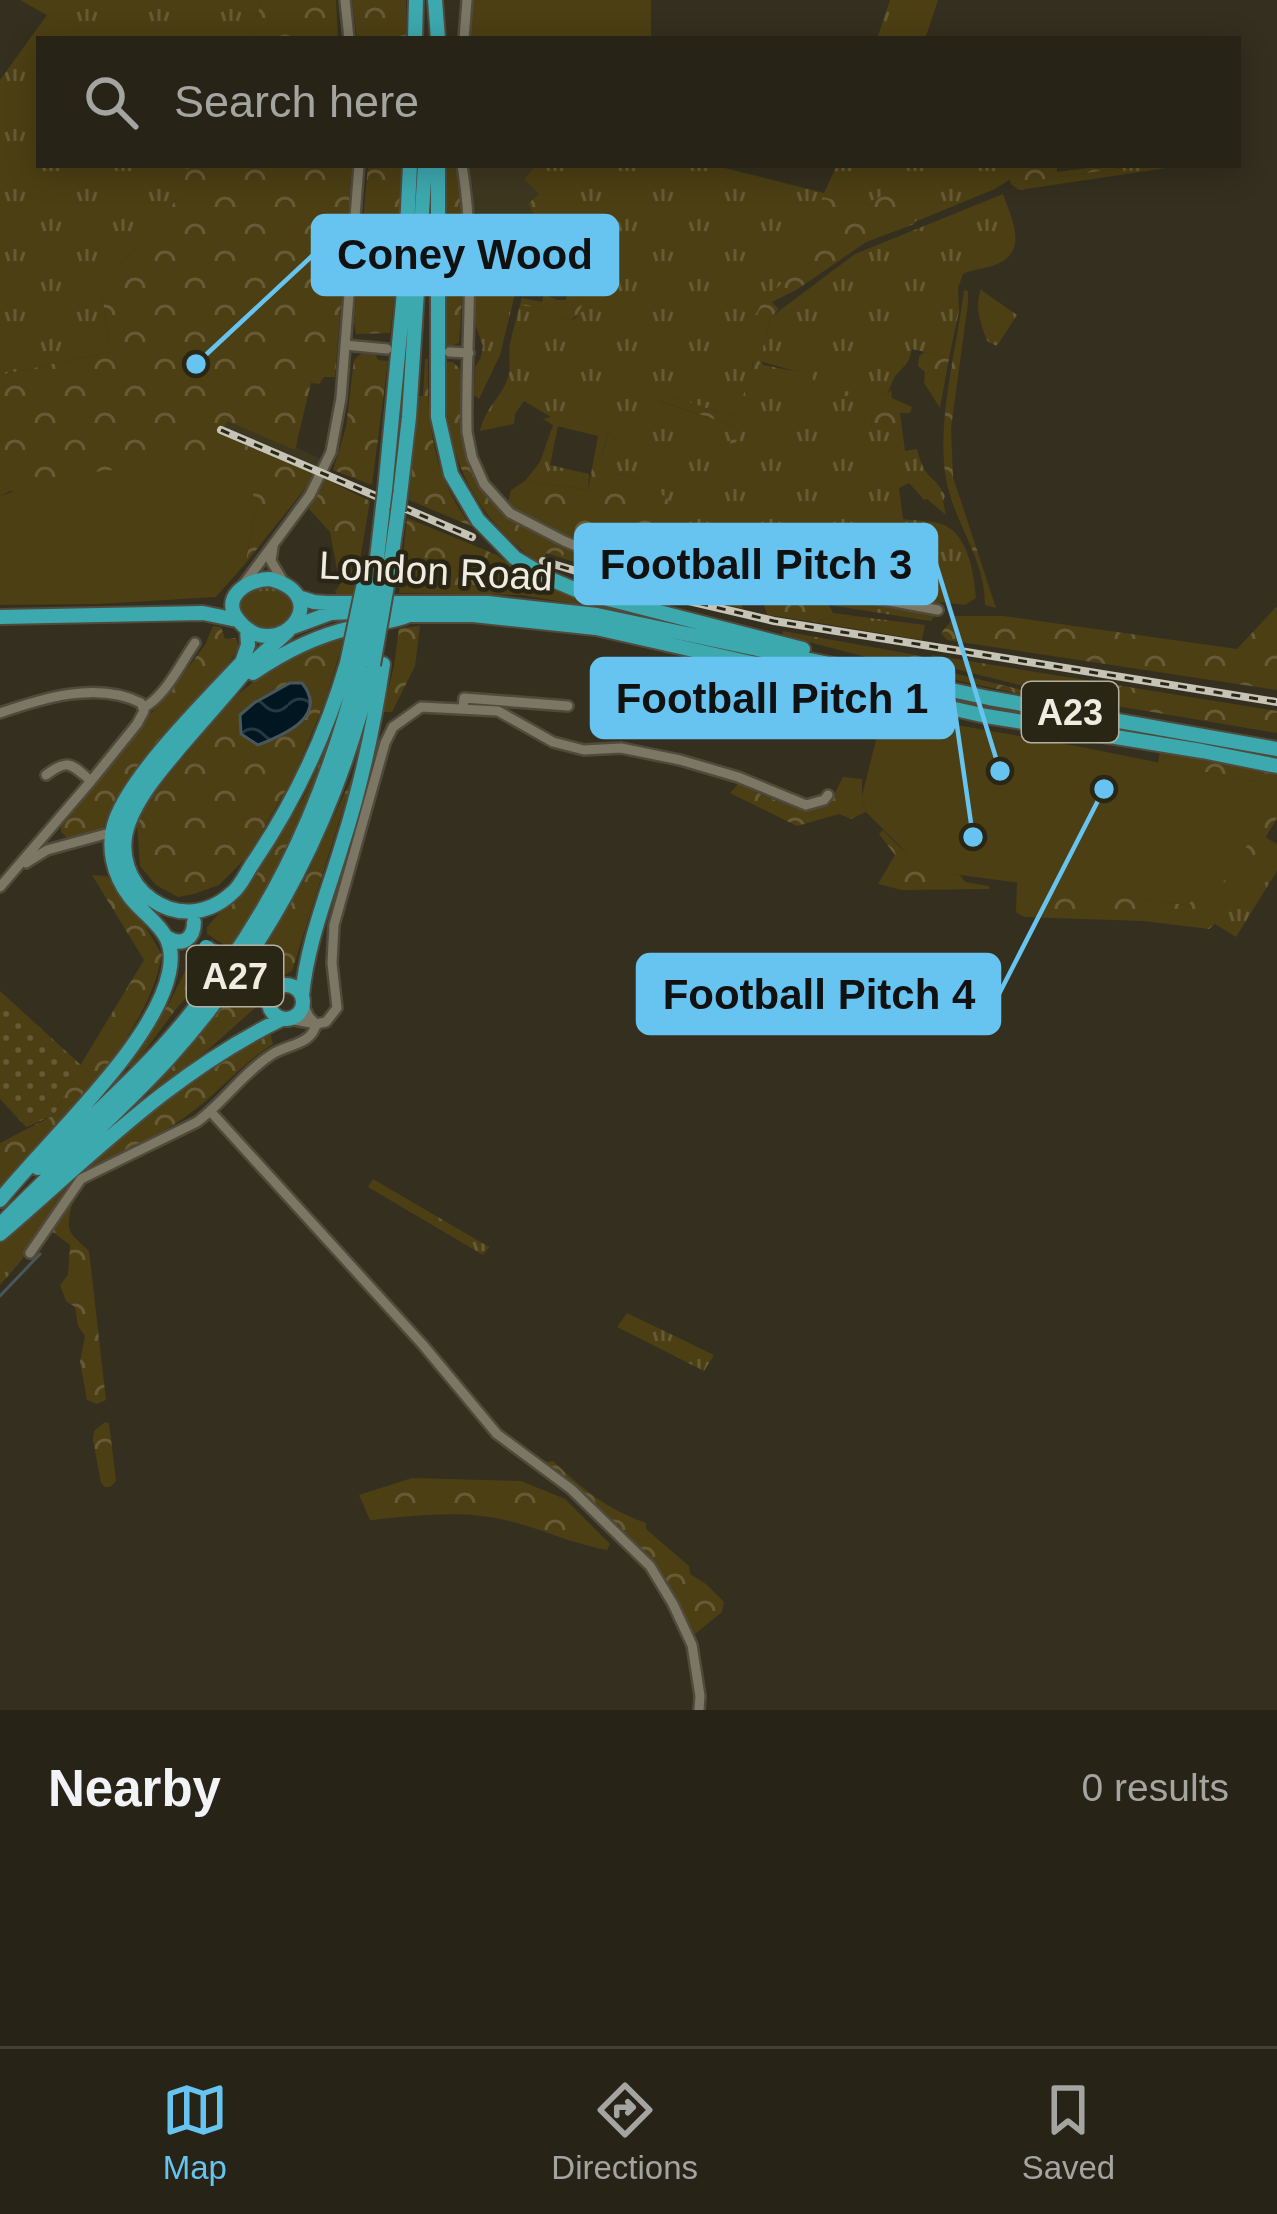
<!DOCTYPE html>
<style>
:root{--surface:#272317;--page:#2f2b20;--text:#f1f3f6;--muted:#a4a4a1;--line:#434036;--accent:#67c4f0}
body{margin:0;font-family:Helvetica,sans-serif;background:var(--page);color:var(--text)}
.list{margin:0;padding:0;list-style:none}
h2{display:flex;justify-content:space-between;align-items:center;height:156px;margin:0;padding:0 48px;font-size:51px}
h2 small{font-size:39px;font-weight:400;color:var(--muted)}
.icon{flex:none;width:66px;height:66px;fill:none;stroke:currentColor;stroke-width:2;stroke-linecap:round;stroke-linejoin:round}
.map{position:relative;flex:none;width:1277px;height:1710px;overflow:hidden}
.search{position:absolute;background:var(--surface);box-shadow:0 6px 30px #0003;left:36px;right:36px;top:36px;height:132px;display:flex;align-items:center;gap:30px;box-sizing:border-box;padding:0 42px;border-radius:0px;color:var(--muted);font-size:45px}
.sheet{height:336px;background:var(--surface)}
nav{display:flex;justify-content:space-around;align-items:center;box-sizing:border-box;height:168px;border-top:3px solid var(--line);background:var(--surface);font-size:33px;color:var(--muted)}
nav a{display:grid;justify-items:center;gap:6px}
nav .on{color:var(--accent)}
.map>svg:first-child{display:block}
.built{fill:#3e3720}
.grass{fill:url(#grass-tufts)}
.forest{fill:url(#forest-crowns)}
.park{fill:#4c3f14}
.garden{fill:url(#garden-dots)}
.water{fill:url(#water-waves);stroke:#48575b;stroke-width:3}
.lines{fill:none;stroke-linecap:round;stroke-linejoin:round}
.stream{stroke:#48575b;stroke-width:3}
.minor-casing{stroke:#4f4a3b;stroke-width:14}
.highway-casing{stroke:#4f4a3b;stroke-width:18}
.minor{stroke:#7c7764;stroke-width:9}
.highway{stroke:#3ca9af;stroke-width:14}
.rail-casing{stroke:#c6c3b7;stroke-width:8}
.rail{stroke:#2a2615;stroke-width:3;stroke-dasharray:9;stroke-linecap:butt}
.highway-bridge-casing{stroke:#4f4a3b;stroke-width:18;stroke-linecap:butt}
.highway-bridge{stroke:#3ca9af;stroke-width:14}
.labels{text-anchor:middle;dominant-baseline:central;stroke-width:9;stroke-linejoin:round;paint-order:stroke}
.shield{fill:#2a2615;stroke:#b4b1a4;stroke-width:3}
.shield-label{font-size:36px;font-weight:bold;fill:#efece1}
.street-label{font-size:39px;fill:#efece1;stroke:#2a2615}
.leader{fill:none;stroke:#67c4f0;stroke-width:4.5}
.callout-dot{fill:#67c4f0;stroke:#2a2615;stroke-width:4.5}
.callout{fill:#67c4f0;stroke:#67c4f0;stroke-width:4.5}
.callout-label{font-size:42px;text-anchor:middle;font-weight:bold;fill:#111}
</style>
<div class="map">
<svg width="1277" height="1710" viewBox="0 0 1277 1710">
<defs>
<pattern id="grass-tufts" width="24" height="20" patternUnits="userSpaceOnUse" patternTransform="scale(3)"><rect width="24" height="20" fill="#4c3f14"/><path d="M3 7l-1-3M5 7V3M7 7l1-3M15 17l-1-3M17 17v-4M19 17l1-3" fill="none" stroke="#665b36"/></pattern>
<pattern id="forest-crowns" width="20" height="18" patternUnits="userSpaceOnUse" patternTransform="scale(3)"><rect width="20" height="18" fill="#4c3f14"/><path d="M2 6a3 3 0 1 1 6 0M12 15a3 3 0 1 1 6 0" fill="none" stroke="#665b36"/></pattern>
<pattern id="garden-dots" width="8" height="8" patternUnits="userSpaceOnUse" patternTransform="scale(3)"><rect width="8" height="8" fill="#4c3f14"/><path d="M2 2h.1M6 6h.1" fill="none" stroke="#665b36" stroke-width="1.8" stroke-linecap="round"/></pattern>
<pattern id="water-waves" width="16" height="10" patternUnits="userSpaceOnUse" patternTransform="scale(3)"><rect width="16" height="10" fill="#001721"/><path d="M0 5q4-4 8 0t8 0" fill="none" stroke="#263941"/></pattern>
</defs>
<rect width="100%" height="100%" fill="#342f1f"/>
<path class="built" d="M466,165H536L524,179L539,194L529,204L541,227L544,243L534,254L528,266L521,265V261L485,219L472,210L473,187Z
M218,410L297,443L296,447L323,460L316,475L218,436Z"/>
<path class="grass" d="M20,0H262L250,39H39V165H189L179,197L101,287L110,352L0,375V80L47,15Z
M890,0H938L925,39H877Z
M536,165H713L824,193L837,165H1057L1009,180L995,189L866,242L796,290L777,288C745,320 758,330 752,368C750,384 742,400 737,415C712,413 689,400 665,396L659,401L734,426L725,480L756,367L798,372L759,361L771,317L855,254L1003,194C1010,215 1027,246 1003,261C991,269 975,268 963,274L958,288L959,311L949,358L912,349C908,365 907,363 897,374C892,379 891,388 887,394L880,393L870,427L903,436L905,451L917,449C925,482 934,473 945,496L943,501L946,515L927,499L924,500L909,483L899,488L903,519C916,521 933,520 944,525C969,536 974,575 976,598L965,605L942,602L926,606L702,561L663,566L645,481L617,474L612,478L603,469L602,456L609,431L558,426L550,465L589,474L588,490L525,481L540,462L553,425L543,419L551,417L524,401L515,414L514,424L480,431C485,408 500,399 507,380C512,367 508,356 510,343C513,330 517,317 520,305L540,308L569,321L576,318L583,300L580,280L547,264L556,250L549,196L539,194L524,179Z
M1142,165H1187L1019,190L1011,184Z
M482,218C510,236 523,247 518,282H513L511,292L515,294L500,355L479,399L474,395L475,367L481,357L483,346L475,324L472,228Z
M981,290L1017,315L997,346L988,342C981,327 974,305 981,290Z
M567,547L593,557L688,573L695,577L688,581L687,586L740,601L743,609L619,577L562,558Z
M263,584C291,590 299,601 285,626L268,631L248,624L239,609L243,595Z
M825,597L867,600L929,611L934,617L931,621L829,605Z
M855,616L925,625L922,640L807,621Z
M1265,837L1277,844V871L1236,937L1215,924Z
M66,1176C69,1206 20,1263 0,1285V1240Z
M373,1179L489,1247L483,1255L368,1187Z
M627,1313L714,1355L704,1371L617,1327Z"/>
<path class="forest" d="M262,0H336L338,39H250Z
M352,0H406V39H357Z
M189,165H352L335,377H324L319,384L311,383L295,450L227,421L221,435L316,475L245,564L257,503L10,491L0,496V375L110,352L101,287L179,197Z
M368,165H403L400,252L390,333L356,334L354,323Z
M445,165H457C465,223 464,284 459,343L443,348Z
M1007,165H1057V172L1110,165H1142L1011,184L1006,170Z
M902,182L914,187L919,203L914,224L866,242L796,290L772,302L779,309L771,317L759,361L764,365L798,372L801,365L809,367L813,380L843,387V390L877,400L880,393L887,394L891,390L892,398L912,407L910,413H900L903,436L870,428L874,413L844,396L755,372L725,482L723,476L734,426L657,400L665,396C689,400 713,413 737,415L753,365L752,321L762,303L781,284L823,197C844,203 867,208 885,193C899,180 883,187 902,182Z
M539,194L549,196C558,220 561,242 547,264L534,254L544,243L540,238L541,227L528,204Z
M551,267L580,280C586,293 584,315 569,321L540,308L520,305L522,298L542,302L544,294L557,300H565L574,284L547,271Z
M964,290L968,291V303L951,428L953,477L996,608L985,605C985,558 954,523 946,479C936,422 957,348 964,290Z
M924,352L949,358L940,408L924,383L925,372L918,366L919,357Z
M362,353L375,354L378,360L388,361L372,485L333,470L346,427L354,360Z
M425,359H428C427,423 432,474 471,526L409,500L418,396H423Z
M443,361L453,362L460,369L464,437L471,463L509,515L567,547L562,558L546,553L541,565C496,534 463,490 451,436C445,412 445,385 443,361Z
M572,423L606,426L609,430L602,455L604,469L612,477L617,474L645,481L674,504L663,566C627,567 535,527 508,503L511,490L525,481L588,490L598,436L557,426Z
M325,479L370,501L354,595H337L335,591L340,585L330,532L309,509Z
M407,518L497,555L526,576L558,592L595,604L594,607L521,595L399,593Z
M772,583L825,597L833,613L855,616L807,621L767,615L758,585Z
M1277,606V690L947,640L941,633L955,616H1003L1237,649Z
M213,626L221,627L225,639L236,638L239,647C200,715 131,756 101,833L68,839L61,832V824L184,673L205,645Z
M420,626L415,666L392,712H383L394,666L399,628Z
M783,631L922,656L921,663L925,666L1050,697L1049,700L946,678L782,635Z
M344,638L327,696L295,774L248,856L219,885L194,894L178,897L156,885L140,866L137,825L149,799L230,701L279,661L326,641Z
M932,655L1277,711V733L1081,700L931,663Z
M330,740L334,742C307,811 275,891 229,948L207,934V927L260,867L304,797Z
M1160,751L1263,770L1277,775V818L1215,924L1209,929L1143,921L1024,917L1016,912L1017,882L1186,905L1257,782L1158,763Z
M355,771L292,971L275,980L256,963L305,879Z
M843,777L862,779V796L866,812L851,819L839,814L797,826L730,793L738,784C760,793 808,821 829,802C834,797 839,784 843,777Z
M883,830C909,858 923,867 960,875L965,882L989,886V889L902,890L878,884L895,855L879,834Z
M92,875L107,876L144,924L162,955C159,967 156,981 151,992C119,1067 53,1128 0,1189V1143L54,1115L84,1059L144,960Z
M196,950L217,964L176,1009L133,1067H127L169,1003Z
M240,980L250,987L258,999L256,1007L209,1049L152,1093L146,1091L185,1051Z
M269,1030L273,1044C246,1061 226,1084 202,1104C167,1133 128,1150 87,1168L83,1164L159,1102Z
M70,1198L72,1203C66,1233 67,1230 89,1251L106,1400L97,1404L87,1400L80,1362L85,1336L78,1326L75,1307L66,1301L60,1285L68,1275L70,1245L50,1230Z
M105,1422L109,1423L116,1481L110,1487H105L101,1483L93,1440L94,1431Z
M553,1461C585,1491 605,1508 646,1523V1529L689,1566L690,1574L706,1584L724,1602L722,1612L695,1634C657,1570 609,1510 548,1467L546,1462Z
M412,1478L521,1481L565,1499L610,1544L607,1550C573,1544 542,1529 509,1521C462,1509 417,1516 370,1520L359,1495Z"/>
<path class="park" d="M472,0H651V39H470Z
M238,458L257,504L245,564L216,597L99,604L0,605V496L61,475Z
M883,712L1076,746L1257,782L1268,791L1271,809L1224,881L1186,905L960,875L932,869L915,861L866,812L862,796Z"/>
<path class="garden" d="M0,991L81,1065L54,1115L29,1126L26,1127L0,1099Z"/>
<path class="water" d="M290,683H302C329,716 284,735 258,745L241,734L240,715L254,703Z"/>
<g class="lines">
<path class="stream" d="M0,1296L40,1254"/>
<defs>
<path id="minor" d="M345,0L349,39
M464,39L467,0
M462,165C477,253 465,343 467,432L472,457L484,484L510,513L564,541L605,558L645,570L704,567L938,610
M345,345L387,349
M449,352L469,353
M273,547L271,561L283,581
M243,585L310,495L331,452L341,398L359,165
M143,708C166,696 180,664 195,643
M463,709L464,698L568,706
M0,713C43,698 98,681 141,703L144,711L137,724L91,781L0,887
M46,775C69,758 71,764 91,781
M26,863L47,850L113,832
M303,1004L309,1017L316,1024
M289,1019L316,1024L326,1022L337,1008L332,963L334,925L385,743L393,727L421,707L498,711L553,742L584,750L621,748L680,760L738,777L806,805L824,800L828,795
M211,1112L423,1345L497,1434L571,1489L650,1566L673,1604L692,1645L700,1696L699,1710
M30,1253L81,1179L197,1122C224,1102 243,1073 271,1055C287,1044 312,1045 316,1024"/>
<path id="highway" d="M435,0L438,39
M415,39L416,0
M438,165V417L451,474L478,520L515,558L548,578L581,592L803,649
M385,490L404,292L410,165
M400,495L409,417L425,165
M376,567L383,506
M390,568L398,511
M270,579C338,597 276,666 239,621C219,598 247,579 270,579Z
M298,597L314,602L327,603H488L597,615L989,698L1277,749
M0,617L203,613L237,620
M293,627L331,613L397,610L409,615H473L596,628L986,716L1202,751L1277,766
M288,631C275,644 259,655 247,669C226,695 203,720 181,746C162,769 140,793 129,822C105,885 179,942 232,893C241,886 246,873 253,863C295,801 326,735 347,663
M253,673C284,652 315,636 351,628C370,623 391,623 409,615
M168,938C183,947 194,938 194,922
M269 1002a17 17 0 1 1 34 0a17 17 0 1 1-34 0Z
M302,996C307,943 327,895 342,845C361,786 374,725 383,664
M38,1168C79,1128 124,1089 163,1046C264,934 323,811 359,666
M0,1200C47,1141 154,1045 169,973C178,932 152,924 130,897C113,875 106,846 116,819C134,771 206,701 242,662L248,645L247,629
M0,1225C55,1168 116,1116 169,1058C273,942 337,816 373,665
M0,1234C91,1156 172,1072 282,1019"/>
</defs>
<use href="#minor" class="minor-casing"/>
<use href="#highway" class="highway-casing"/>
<use href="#minor" class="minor"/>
<use href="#highway" class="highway"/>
<defs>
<path id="rail" d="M221,430L472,537
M543,561L629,587L774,621L1277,702"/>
</defs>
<use href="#rail" class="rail-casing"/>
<use href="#rail" class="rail"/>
<defs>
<path id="highway-bridge" d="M383,506L385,490
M398,511L400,495
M347,663L367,569
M373,665L390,568
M359,666L376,567
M206,947L259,984"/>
</defs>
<use href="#highway-bridge" class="highway-bridge-casing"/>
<use href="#highway-bridge" class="highway-bridge"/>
</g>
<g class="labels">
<g class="shield">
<rect x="1022" y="682" width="96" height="60" rx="9"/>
<rect x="187" y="946" width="96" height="60" rx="9"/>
</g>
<g class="shield-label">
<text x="1070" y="712">A23</text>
<text x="235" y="976">A27</text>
</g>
<g class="street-label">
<text transform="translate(436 571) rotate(3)">London Road</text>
</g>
</g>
<path class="leader" d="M196 364L313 255M1000 771L936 564M973 837L953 698M1104 789L999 994"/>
<g class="callout-dot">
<circle cx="196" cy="364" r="12"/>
<circle cx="1000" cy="771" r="12"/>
<circle cx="973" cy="837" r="12"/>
<circle cx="1104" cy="789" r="12"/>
</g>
<g class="callout">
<rect x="313" y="216" width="304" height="78" rx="12"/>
<rect x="576" y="525" width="360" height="78" rx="12"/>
<rect x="592" y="659" width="361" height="78" rx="12"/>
<rect x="638" y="955" width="361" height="78" rx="12"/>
</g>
<g class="callout-label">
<text x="465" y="269">Coney Wood</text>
<text x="756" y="579">Football Pitch 3</text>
<text x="772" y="713">Football Pitch 1</text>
<text x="819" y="1009">Football Pitch 4</text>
</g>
</svg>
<div class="search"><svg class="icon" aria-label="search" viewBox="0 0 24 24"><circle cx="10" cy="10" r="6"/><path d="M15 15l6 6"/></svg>Search here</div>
</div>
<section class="sheet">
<h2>Nearby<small>0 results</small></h2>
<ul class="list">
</ul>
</section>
<nav>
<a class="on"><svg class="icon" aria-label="map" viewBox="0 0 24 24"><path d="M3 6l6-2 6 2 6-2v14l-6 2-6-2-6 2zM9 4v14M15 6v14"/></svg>Map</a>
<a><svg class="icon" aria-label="directions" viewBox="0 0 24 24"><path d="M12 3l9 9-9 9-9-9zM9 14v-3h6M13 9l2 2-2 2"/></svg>Directions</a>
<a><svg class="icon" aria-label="saved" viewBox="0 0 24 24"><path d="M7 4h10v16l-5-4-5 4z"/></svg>Saved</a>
</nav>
